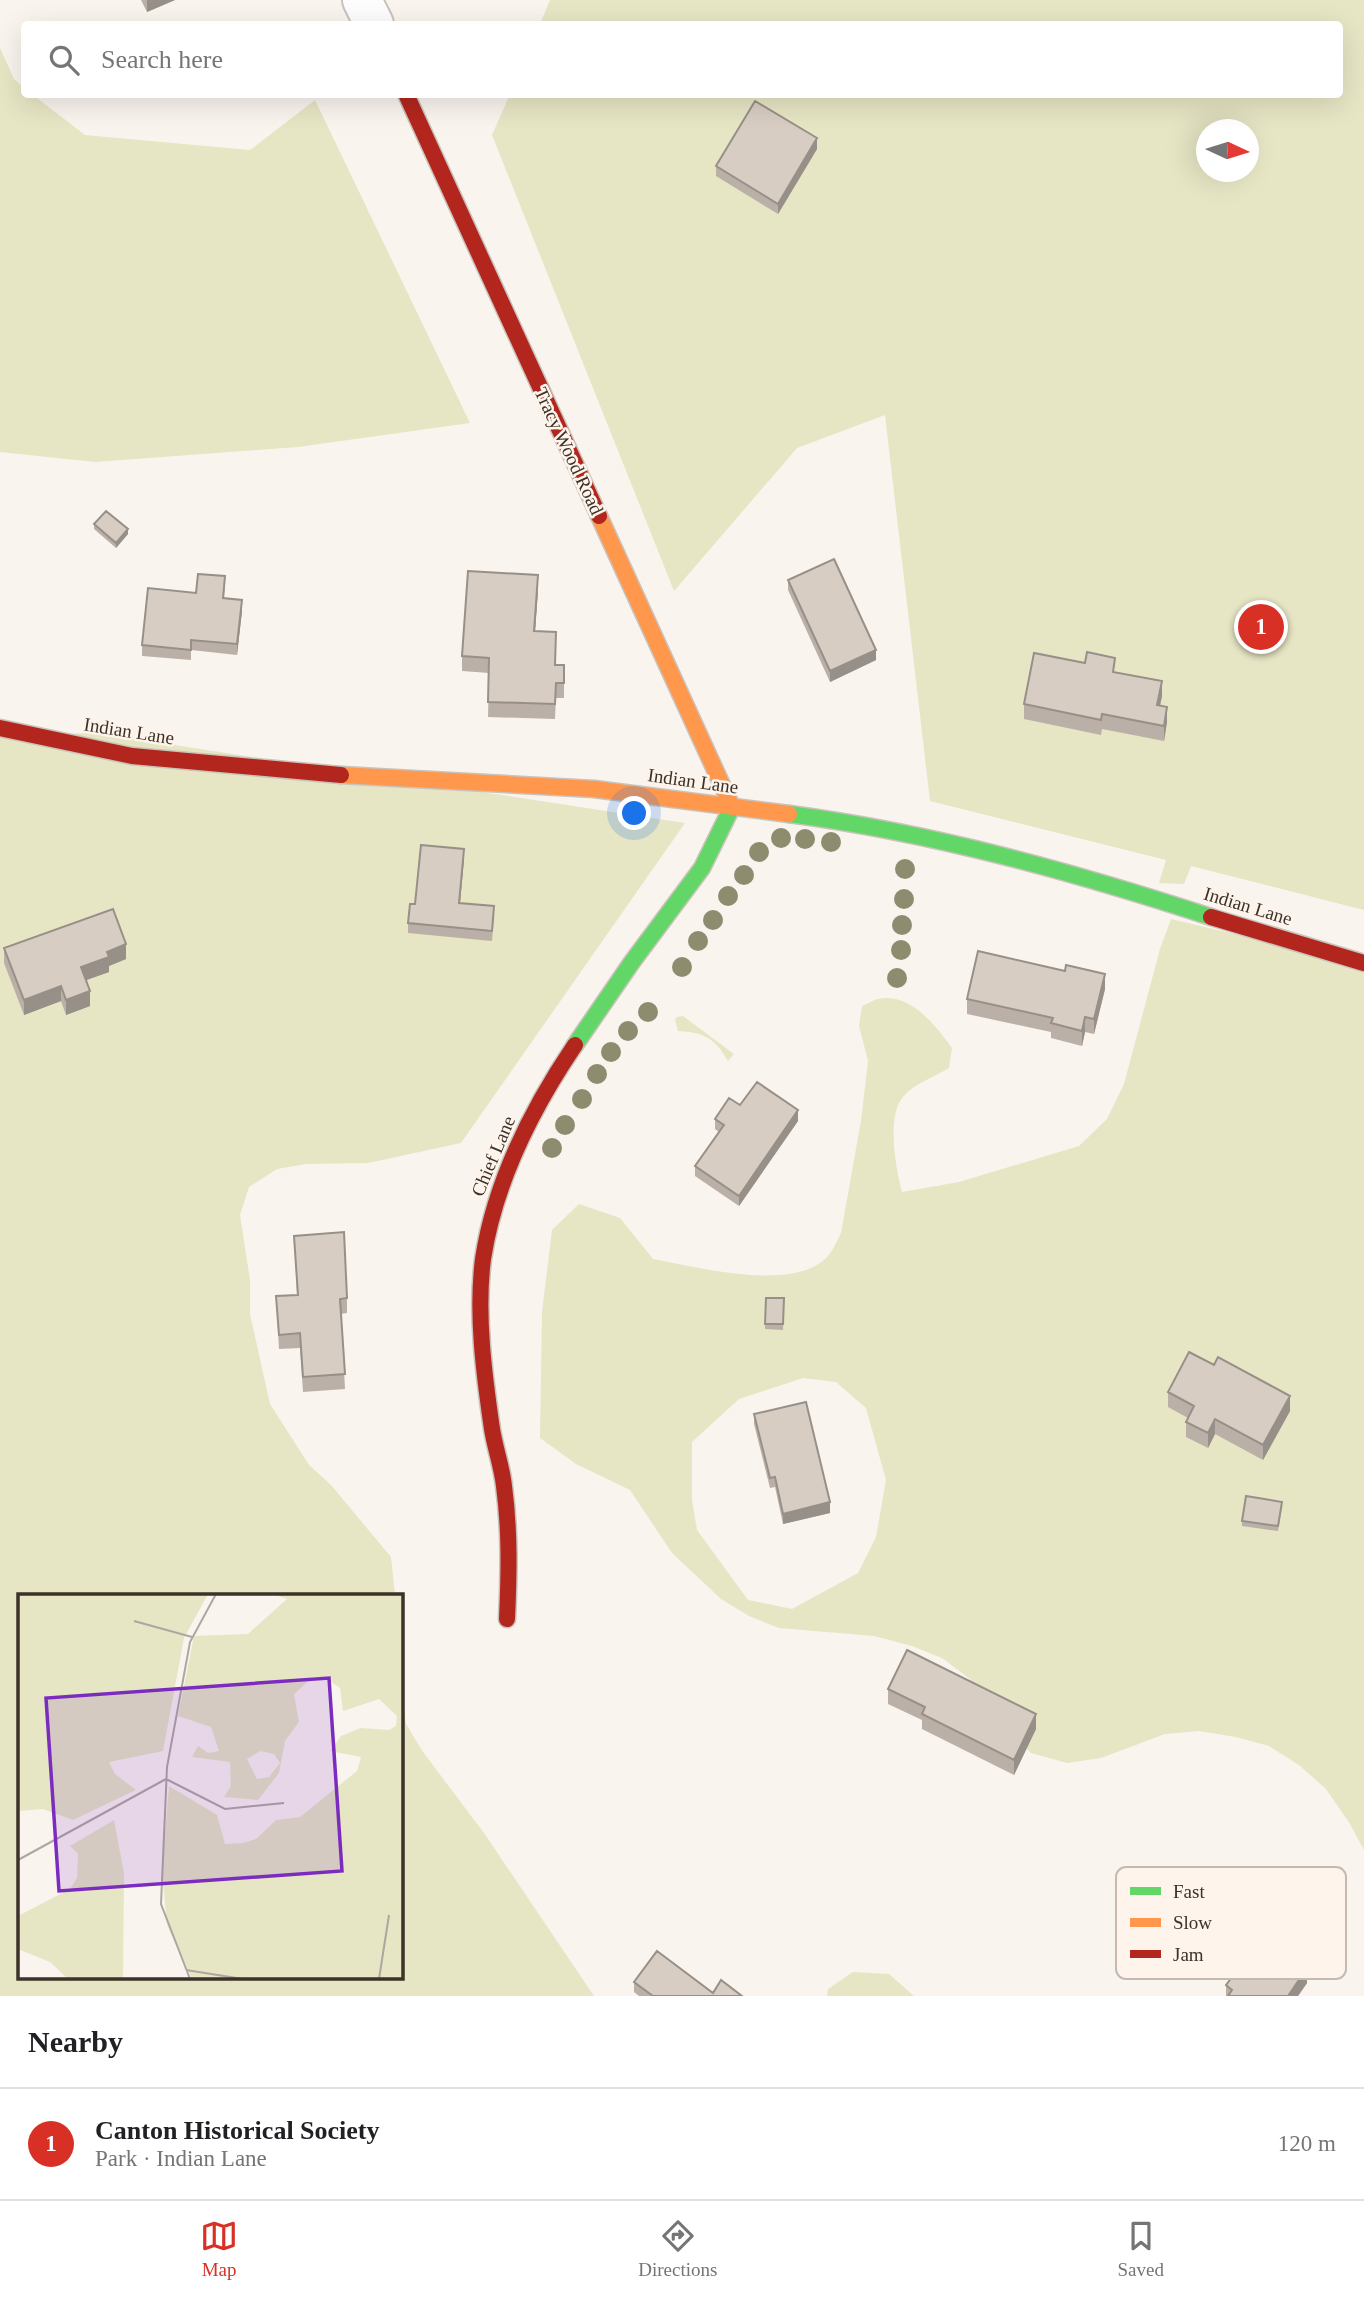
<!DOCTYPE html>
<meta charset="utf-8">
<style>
:root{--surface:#fff;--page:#f6f6f6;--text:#202124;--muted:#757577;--line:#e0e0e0;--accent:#d93025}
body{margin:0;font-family:Georgia,serif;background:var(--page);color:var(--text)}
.compass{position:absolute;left:1196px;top:119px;width:63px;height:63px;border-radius:50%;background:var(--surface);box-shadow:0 7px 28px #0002;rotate:94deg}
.you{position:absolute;left:635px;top:814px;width:24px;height:24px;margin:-18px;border:5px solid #fff;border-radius:50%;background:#1a73e8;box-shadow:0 0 0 10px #1a73e833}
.badge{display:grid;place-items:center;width:46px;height:46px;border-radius:50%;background:var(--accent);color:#fff;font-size:23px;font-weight:700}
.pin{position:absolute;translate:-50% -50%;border:4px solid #fff;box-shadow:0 2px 7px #0006}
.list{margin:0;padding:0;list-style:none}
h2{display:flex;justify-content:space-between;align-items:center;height:91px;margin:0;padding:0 28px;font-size:30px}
h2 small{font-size:23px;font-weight:400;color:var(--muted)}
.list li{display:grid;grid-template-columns:46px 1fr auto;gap:21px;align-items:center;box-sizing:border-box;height:112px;padding:0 28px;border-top:2px solid var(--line)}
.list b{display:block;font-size:26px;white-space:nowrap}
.list p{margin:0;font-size:23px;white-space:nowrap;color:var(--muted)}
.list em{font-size:23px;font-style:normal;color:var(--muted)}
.icon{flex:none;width:38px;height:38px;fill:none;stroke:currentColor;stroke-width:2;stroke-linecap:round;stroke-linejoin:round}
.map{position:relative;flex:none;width:1364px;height:1996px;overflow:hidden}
.search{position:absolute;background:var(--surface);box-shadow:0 7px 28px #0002;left:21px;right:21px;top:21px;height:77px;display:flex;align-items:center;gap:18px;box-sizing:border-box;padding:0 24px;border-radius:7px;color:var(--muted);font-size:26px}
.sheet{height:203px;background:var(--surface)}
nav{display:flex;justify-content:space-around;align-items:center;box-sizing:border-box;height:98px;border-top:2px solid var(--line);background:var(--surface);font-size:19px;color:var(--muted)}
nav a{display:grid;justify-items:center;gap:4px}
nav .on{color:var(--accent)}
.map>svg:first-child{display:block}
.green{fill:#e6e5c4;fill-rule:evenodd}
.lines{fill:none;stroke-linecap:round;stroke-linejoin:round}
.street-casing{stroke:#cac3bc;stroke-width:42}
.fast-casing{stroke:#cac3bc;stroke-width:19}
.slow-casing{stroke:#cac3bc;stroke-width:19}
.jam-casing{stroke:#cac3bc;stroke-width:19}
.street{stroke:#fefdfd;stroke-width:38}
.fast{stroke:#63d668;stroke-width:16}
.slow{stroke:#ff974d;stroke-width:16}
.jam{stroke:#b3261e;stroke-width:16}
.tree{fill:#8e8c6f}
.wall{fill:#bab0a7}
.shaded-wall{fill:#979088}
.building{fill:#d8cdc2;stroke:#979088;stroke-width:2}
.labels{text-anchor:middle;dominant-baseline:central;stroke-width:5;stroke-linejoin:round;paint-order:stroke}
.street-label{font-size:19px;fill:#3b3229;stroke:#fef4eb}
.inset-road{fill:none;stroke:#aea6a0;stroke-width:2}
.view{fill:#7b2cbf;fill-opacity:0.15;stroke:#7b2cbf;stroke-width:3.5}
.inset-edge{fill:none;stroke:#3b3229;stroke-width:3.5}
.key{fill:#fef4eb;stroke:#c4bab1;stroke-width:2}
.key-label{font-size:19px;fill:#3b3229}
</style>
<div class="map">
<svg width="1364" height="1996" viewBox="0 0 1364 1996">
<rect width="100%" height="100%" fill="#faf4ef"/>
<path class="green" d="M550,0H1364V910L1191,866L1184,884L1159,883L1166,860L930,801L885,415L797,448L674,591L492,135L510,94H1340V24H540ZM1206,130H1248V172H1206Z
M0,48L14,79L24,88V94L33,95L85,135L250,150L315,100L470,423L298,447L95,462L0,452Z
M96,733L685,823L461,1143L368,1163L306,1164L277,1169L249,1187L240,1215L250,1280V1314L270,1404L309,1465L331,1485L391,1557L395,1595H19V1977H401V1685L406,1724L423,1752L484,1833L594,1996H0V735Z
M1171,919L1364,965V1850L1350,1824L1326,1789L1299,1765L1269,1746L1236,1737L1199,1731L1165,1734L1101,1758L1067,1763L1031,1753L1009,1732L987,1707L970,1679L942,1658L912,1646L874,1636L779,1628L749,1616L721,1599L672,1553L630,1490L576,1464L540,1438L542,1312L552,1230L579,1204L620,1218L653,1259C695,1267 788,1291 824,1260C832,1253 836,1243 841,1233L861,1121L868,1061L859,1026L862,1006C867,1004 873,1000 878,999C910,992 936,1026 952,1048L949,1068C935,1077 914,1083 903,1097C886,1116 896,1169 902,1192L959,1182L1079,1146L1107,1119L1124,1084L1160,949ZM803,1378L836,1382L866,1408L886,1480L876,1537L858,1573L792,1609L748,1600L697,1530L692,1500V1442L739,1399Z
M683,1016L734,1054L728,1061C715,1038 703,1032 678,1031L675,1020L677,1017Z
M853,1972L889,1974L914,1996H827L828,1989Z"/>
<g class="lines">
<defs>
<path id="street" d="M362,0L374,24"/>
<path id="fast" d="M789,814C933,833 1073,872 1211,917
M575,1045L632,962L702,868L732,807"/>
<path id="slow" d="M599,516L732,807
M341,775L594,789L789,814"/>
<path id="jam" d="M406,94L599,516
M0,728L132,756L341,775
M1211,917L1364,963
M507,1619C509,1574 510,1531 504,1486C502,1467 495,1448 492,1429C484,1374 476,1314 483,1259C495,1181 531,1110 575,1045"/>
</defs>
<use href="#street" class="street-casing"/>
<use href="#fast" class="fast-casing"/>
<use href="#slow" class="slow-casing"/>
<use href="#jam" class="jam-casing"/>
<use href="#street" class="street"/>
<use href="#fast" class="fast"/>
<use href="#slow" class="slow"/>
<use href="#jam" class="jam"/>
</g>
<g class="tree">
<circle cx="781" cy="838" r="10"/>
<circle cx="805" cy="839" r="10"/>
<circle cx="831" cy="842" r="10"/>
<circle cx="759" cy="852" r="10"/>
<circle cx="905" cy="869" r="10"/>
<circle cx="744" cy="875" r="10"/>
<circle cx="728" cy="896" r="10"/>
<circle cx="904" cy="899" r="10"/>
<circle cx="713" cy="920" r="10"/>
<circle cx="902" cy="925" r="10"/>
<circle cx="698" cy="941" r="10"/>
<circle cx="901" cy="950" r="10"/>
<circle cx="682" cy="967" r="10"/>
<circle cx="897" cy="978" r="10"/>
<circle cx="648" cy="1012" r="10"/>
<circle cx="628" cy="1031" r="10"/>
<circle cx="611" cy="1052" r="10"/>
<circle cx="597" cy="1074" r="10"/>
<circle cx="582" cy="1099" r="10"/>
<circle cx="565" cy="1125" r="10"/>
<circle cx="552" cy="1148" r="10"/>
</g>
<path class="wall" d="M141,0H175L147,12Z
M817,149L778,214L716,176V166Z
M94,524L128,534L116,548L94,529Z
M788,580L876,660L830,682L788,590Z
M225,586L224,599L242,611L237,655L191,650V660L142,656V645L196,593Z
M538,590L535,631L555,665H564V698H556L555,719L488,717L489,673L462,671V656Z
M1115,672L1162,696L1160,705L1167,722L1164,741L1102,729L1101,735L1024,719V704Z
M464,859L460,903L494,917L492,941L408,933V923Z
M4,948L126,959L109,966V972L86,980L90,1006L66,1015L61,1001L24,1015L4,963Z
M1105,989L1094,1034L1085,1032L1082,1046L1051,1038V1032L967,1014V999Z
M740,1105L798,1121L739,1206L695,1176V1166L719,1132L715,1129V1119Z
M294,1236L347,1298V1313L341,1314L345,1389L303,1392L300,1348L279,1349L276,1296L297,1295Z
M766,1298H784L783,1330L765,1329Z
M1168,1392L1290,1411L1263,1460L1215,1434L1208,1448L1186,1437V1422L1188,1418L1168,1407Z
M754,1414L830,1513L783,1524L775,1487L770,1488L754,1424Z
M1282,1507L1278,1531L1242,1526V1521Z
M888,1689L1036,1729L1014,1775L922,1729V1720L888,1704Z
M1226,1897L1307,1983L1298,1996H1226V1985L1241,1976L1250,1962L1226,1912Z
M634,1982L713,1993L742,1996H639L634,1992Z"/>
<path class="shaded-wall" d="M147,0H175L147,12Z
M817,138V149L778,214V204Z
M128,529V534L116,548V543Z
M538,575V590L534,646V631Z
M242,600V611L237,655V644Z
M876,650V660L830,682V671Z
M1162,681V696L1157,720V705Z
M1167,707V722L1164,741V726Z
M464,849V859L459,913V903Z
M126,944V959L109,966V972L81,982V967L107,952Z
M1105,974V989L1094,1034V1019Z
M61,986V1001L24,1015V1000Z
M90,991V1006L66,1015V1000Z
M1085,1017V1032L1082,1046V1031Z
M798,1110V1121L739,1206V1196Z
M1290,1396V1411L1263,1460V1445Z
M1215,1419V1434L1208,1448V1433Z
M830,1502V1513L783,1524V1514Z
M1036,1714V1729L1014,1775V1760Z
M1307,1968V1983L1298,1996H1288Z"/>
<path class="building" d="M755,101L817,138L778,204L716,166Z
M106,511L128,529L116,543L94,524Z
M834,559L876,650L830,671L788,580Z
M468,571L538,575L534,631L556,632L555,665H564V683H556L555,704L488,702L489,658L462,656Z
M198,574L225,576L223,598L242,600L237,644L191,640V650L142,645L148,588L196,593Z
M1087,652L1115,658L1113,672L1162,681L1157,705L1167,707L1164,726L1102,714L1101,720L1024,704L1034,653L1085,663Z
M421,845L464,849L459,903L494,906L492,931L408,923L410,904H415Z
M113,909L126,944L107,952L109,957L81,967L90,991L66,1000L61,986L24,1000L4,948Z
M978,951L1065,971L1066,965L1105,974L1094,1019L1085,1017L1082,1031L1051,1023L1053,1018L967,999Z
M757,1082L798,1110L739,1196L695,1166L724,1125L715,1119L729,1098L740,1105Z
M344,1232L347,1298L340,1299L345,1374L303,1377L300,1333L279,1335L276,1296L298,1295L294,1236Z
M766,1298H784L783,1324H765Z
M1189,1352L1214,1365L1218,1357L1290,1396L1263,1445L1215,1419L1208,1433L1186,1422L1194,1406L1168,1392Z
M806,1402L830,1502L783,1514L775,1477L770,1478L754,1414Z
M1246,1496L1282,1502L1278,1526L1242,1521Z
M907,1650L1036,1714L1014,1760L922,1714L925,1707L888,1689Z
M1269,1879L1307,1968L1288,1996H1228L1232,1990L1226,1985L1236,1972L1241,1976L1254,1956L1226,1897Z
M657,1951L713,1993L721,1980L742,1996H653L634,1982Z"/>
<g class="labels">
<g class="street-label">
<text transform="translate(569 451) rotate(65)">Tracy Wood Road</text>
<text transform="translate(129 731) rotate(9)">Indian Lane</text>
<text transform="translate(693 781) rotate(8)">Indian Lane</text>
<text transform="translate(1248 906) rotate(17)">Indian Lane</text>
<text transform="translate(493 1156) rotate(-67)">Chief Lane</text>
</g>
</g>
<g transform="translate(18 1594)">
<rect width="385" height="385" fill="#faf4ef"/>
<path d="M0,0H190L166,44L145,157L91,168L97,180L118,196L55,226L25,215L0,217ZM255,0H385V385H174L149,331L144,276L151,192L199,221L207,250L225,249L238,245L258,226L282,223L339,177L343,163L312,157L323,142L343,134L371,136L378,132L379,122L361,105L325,117L322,94L306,83H295L276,100L281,128L267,147L261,179L240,206L206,203L213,192L212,168L174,163L180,152L190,159L201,157L193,133L160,122L176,42L230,40L269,5ZM242,157L256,160L262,169L251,183L239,185L229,165ZM96,226L106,279L105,385H50L32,368L0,355V322L52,295L59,284L60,260L52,252Z" fill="#e6e5c4" fill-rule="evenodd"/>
<path class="inset-road" d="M116,27L174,43M148,185L207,215L266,209M0,266L148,185M168,376L225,385M172,385L143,310L149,173L172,48L198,0M361,385L371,321"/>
<path class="view" d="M311,84L324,277L41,297L28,104Z"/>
<rect width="385" height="385" class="inset-edge"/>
</g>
<rect x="1116" y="1867" width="230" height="112" rx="10" class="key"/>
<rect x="1130" y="1887" width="31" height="8" fill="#63d668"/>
<rect x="1130" y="1918" width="31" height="9" fill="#ff974d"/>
<rect x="1130" y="1950" width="31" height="8" fill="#b3261e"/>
<g class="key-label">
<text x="1173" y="1898">Fast</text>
<text x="1173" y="1929">Slow</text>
<text x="1173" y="1961">Jam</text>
</g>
</svg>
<svg class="compass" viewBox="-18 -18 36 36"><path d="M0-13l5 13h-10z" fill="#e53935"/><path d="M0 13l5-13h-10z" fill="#757577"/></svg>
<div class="you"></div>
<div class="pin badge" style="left:1261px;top:627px">1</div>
<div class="search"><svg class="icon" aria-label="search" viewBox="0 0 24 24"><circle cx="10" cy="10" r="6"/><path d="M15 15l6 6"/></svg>Search here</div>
</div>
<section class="sheet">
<h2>Nearby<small></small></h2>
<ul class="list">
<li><span class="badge">1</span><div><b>Canton Historical Society</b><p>Park · Indian Lane</p></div><em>120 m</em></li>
</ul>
</section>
<nav>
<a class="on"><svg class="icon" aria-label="map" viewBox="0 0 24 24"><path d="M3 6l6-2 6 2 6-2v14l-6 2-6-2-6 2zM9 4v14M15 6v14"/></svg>Map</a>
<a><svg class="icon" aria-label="directions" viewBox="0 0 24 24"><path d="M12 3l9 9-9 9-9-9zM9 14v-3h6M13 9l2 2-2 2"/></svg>Directions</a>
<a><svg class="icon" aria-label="saved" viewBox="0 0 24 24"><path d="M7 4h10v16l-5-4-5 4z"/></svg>Saved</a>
</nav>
